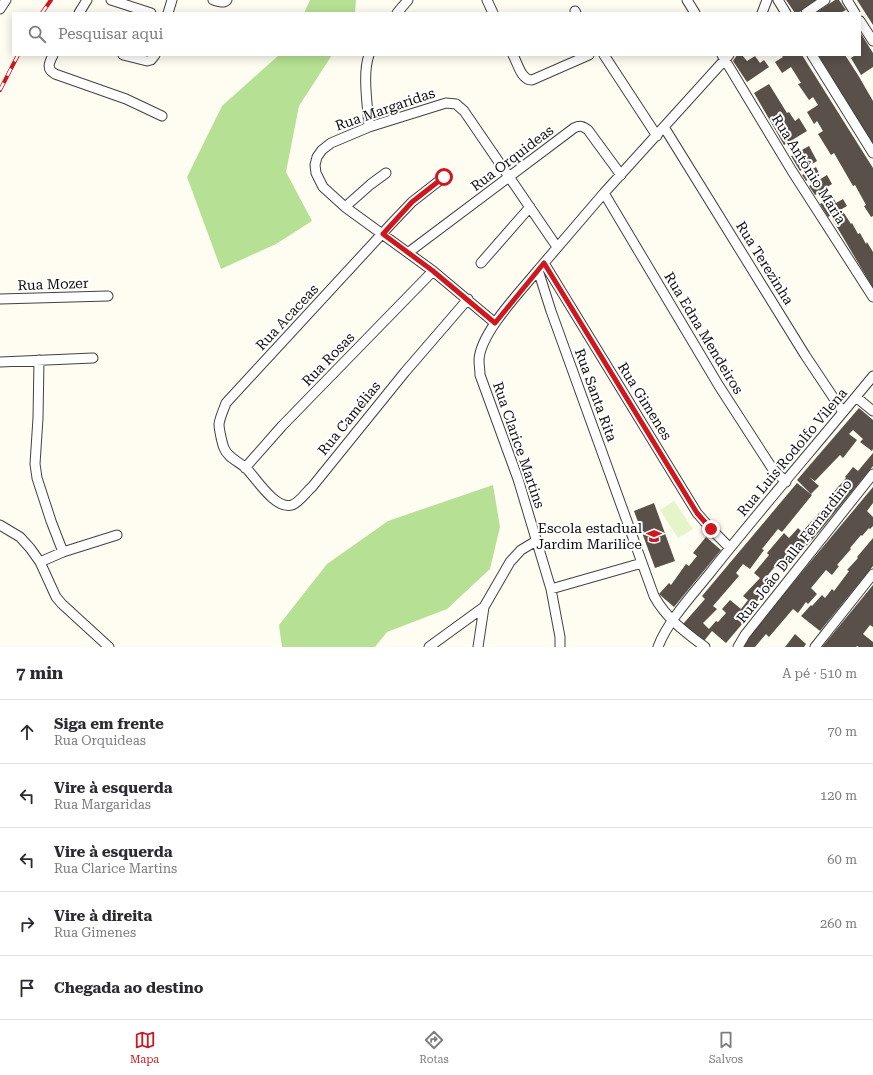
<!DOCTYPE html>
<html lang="pt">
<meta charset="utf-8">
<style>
:root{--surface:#fff;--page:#f2f2f3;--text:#2b2b33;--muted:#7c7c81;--line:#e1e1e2;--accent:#ce1820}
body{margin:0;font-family:"Roboto Serif",serif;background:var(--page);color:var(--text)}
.stop{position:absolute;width:12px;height:12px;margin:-9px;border:3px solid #ce1820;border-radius:50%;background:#fff}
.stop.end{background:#ce1820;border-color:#fff;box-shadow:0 1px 4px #0008}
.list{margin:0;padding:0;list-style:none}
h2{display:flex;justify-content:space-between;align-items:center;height:52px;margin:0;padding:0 16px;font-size:17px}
h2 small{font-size:13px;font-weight:400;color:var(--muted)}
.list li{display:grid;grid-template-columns:26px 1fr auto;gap:12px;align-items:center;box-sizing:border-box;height:64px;padding:0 16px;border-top:1px solid var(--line)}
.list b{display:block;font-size:15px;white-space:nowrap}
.list p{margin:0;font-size:13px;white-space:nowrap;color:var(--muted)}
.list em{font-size:13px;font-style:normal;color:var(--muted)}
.icon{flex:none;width:22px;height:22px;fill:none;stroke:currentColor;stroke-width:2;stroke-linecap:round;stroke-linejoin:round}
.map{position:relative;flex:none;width:873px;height:647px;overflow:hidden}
.search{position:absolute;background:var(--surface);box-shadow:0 2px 10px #0003;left:12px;right:12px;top:12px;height:44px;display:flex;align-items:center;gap:10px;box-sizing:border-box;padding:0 14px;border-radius:0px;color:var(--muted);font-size:15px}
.sheet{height:372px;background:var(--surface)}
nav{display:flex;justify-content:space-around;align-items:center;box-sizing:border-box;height:56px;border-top:1px solid var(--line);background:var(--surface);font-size:11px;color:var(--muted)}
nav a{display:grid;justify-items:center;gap:2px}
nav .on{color:var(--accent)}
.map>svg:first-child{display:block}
.forest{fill:#b6e194}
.pitch{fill:#e5f4c9}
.building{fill:#59504a}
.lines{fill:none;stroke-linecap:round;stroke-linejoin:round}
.street-casing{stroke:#424242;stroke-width:11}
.street{stroke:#fff;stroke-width:9}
.rail-casing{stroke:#ce1820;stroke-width:4}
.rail{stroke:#fff;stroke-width:2.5;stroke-dasharray:8;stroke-linecap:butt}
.route{stroke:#ce1820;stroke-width:5}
.labels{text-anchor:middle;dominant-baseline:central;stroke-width:4;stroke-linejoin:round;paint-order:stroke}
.street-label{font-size:14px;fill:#0f0f0f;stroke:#fff}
.poi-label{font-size:14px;fill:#0f0f0f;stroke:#fff;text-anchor:end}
</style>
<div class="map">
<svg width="873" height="647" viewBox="0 0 873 647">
<rect width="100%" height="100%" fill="#fffcf1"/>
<path class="forest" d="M310,0H356L355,13H304Z
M279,55H332L299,106L286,172L312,221L276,244L221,269L187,177L222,106Z
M493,485L500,527L490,569L447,609L387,632L375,647H282L279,625L327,564L388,521Z"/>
<path class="pitch" d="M674,501L693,529L678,538L660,510Z"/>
<path class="building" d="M786,0H817L798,13H795Z
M835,0H839L846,10L840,13H815Z
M857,0H873V25L866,14Z
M860,32L873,53V67L861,75L851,58L854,56L853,55H860Z
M737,55H742L747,61L755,56L760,63L764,60L769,67L747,82L733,61Z
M781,55H802L873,168V216L871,217L864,206L866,205L855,185L853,186L834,153L831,155L818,134L823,131L817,121L814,124L807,112L818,105L813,97L809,100L798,84L801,83L791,67L782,73L775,62L783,57Z
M817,55H845L858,75L873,101V145Z
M769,84L787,113L789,112L795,121L799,118L807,131L784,145L754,93Z
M809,146L817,161L800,171L791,156Z
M816,167L819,173L806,181L802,175Z
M827,175L832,184L815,195L809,186Z
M833,197L836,203L843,199L847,206L828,217L820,204Z
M842,210L851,224L852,223L858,234L860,233L866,244L867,242L873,252V288L831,217Z
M859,408L873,420V449L872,451L860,442L863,439L853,430L849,434L857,440L843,458L840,455L815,481L809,477L819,486L811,494L797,480Z
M873,453V466L819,532L786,569L778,563L763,581L770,586L746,614L749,616L726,643L712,631L704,641L683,624L705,599L702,596L797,483L812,495L782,532L778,529L762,549L764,550L750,569L743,564L736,573L739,576L713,606L717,609L703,623L709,629L716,621L718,622L726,613L722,609L730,600L741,609L748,600L743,596L760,578L754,573L769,555L767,553L784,533L789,538L798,528L802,532L827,504L832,497L830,496L846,478L845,477L853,467L858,471Z
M873,487V503L867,511L873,517V526L870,529L869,528L862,536L861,535L850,548L851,549L837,565L839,566L832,575L826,570L811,588L817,594L808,604L806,602L798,613L793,609L769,637L766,634L755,647H743L746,639Z
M654,503L675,561L655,568L634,511Z
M706,537L721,550L674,607L659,594L669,583L671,585L686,564L689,566L697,556L693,553Z
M873,538V566L820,631L801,616L811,605L812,606L822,595L825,598L832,589L834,591L849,571L847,570L858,558L857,557Z
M873,585V627L870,625L863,634L873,642V647H859L857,646L856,647H822Z
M795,634L806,644L804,647H785Z"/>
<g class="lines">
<defs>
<path id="street" d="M111,0L151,13
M213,0C217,1 223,4 227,0
M487,0L493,13
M687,0L695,13
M778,0L786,13
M847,0L855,13
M0,9L6,0
M575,11L576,13
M79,13L87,0
M168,13L172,0
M397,13L408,0
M762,13L767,0
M806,13L825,0
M860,21L873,41
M53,55C49,63 46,69 55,74L126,99L162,116
M123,55L147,61L151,60L155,55
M369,55C362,74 368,107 369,127
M513,55C518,64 521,80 532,80L589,55
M604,55L657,136
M722,55L792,171L873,297
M812,55L873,153
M664,127L805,355L843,412
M444,177L412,202L392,223L226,403C224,409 220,417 219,424C219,429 222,443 224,448C228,458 238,461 246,468C256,478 275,510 292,505C299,503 306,492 312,487L405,372L468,299
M604,193L719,386L772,468L786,482
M345,207L371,184L386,173
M409,252L574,128C580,125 583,126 588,130L621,175
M481,263L530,207
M544,263L697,513L711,529L730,548
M538,270C521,291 480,333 479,360C479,365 480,370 480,375L518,479L551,589L560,637V647
M0,299L108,296
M495,323L433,271L345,207L323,187L316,173L315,165L317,157L322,150L331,143L369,127L446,103L456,104L464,111L557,247
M39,360L38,418L35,464L37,478L51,521L63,552
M0,362L93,358
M856,397L873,411
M245,468L282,426L433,271
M0,525L20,537L30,548L40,562L56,597L62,604L109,647
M40,562L63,552L117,535
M551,589L642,563
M429,647L484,607L510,562L521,550L536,541
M478,647L484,607
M658,647C667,622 693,594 710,573C763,506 819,442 873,376
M705,647C685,632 666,618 654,596L551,311L538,270L604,193L729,55
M738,647L745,635L873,474
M815,647L873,574"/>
</defs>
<use href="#street" class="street-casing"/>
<use href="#street" class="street"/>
<defs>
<path id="rail" d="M42,13L51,0
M0,90L18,55"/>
</defs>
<use href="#rail" class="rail-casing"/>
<use href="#rail" class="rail"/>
</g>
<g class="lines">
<path class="route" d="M444,177L412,202L383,234L433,271L495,323L544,263L697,513L711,529"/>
</g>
<defs>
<symbol id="school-bare" viewBox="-9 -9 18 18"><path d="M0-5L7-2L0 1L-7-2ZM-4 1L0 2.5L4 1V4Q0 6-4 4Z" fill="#ce1820" stroke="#fff" stroke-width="2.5" paint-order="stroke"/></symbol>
</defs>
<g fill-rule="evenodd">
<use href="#school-bare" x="643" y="525" width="22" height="22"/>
</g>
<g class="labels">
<g class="street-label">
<text transform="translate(385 109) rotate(-19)">Rua Margaridas</text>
<text transform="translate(512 158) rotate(-37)">Rua Orquideas</text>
<text transform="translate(809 169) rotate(58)">Rua Antônio Maria</text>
<text transform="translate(765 263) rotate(58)">Rua Terezinha</text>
<text transform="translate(53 284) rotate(-2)">Rua Mozer</text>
<text transform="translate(287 317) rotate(-47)">Rua Acaceas</text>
<text transform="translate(704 333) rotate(59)">Rua Edna Mendeiros</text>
<text transform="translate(328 359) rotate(-46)">Rua Rosas</text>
<text transform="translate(596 395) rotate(70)">Rua Santa Rita</text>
<text transform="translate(645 401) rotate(58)">Rua Gimenes</text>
<text transform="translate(349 418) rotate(-51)">Rua Camélias</text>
<text transform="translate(519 445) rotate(71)">Rua Clarice Martins</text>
<text transform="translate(792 452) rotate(-50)">Rua Luis Rodolfo Vilena</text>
<text transform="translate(794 551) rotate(-52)">Rua João Dalla Fernardino</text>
</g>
<g class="poi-label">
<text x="642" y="528">Escola estadual<tspan x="642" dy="16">Jardim Marilice</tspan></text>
</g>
</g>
</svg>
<div class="stop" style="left:444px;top:177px"></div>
<div class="stop end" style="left:711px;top:529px"></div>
<div class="search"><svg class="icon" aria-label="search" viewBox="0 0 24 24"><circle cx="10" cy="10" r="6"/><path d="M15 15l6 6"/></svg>Pesquisar aqui</div>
</div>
<section class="sheet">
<h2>7 min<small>A pé · 510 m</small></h2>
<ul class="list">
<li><svg class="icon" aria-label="ahead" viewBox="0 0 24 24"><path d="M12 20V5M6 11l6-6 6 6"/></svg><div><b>Siga em frente</b><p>Rua Orquideas</p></div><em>70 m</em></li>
<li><svg class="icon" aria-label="left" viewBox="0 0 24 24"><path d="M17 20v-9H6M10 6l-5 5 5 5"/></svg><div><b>Vire à esquerda</b><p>Rua Margaridas</p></div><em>120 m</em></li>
<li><svg class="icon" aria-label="left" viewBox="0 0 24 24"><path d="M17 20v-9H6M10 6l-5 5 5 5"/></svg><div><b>Vire à esquerda</b><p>Rua Clarice Martins</p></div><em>60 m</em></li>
<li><svg class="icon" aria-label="right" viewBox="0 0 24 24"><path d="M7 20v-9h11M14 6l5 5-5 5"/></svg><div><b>Vire à direita</b><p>Rua Gimenes</p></div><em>260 m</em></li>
<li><svg class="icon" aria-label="arrive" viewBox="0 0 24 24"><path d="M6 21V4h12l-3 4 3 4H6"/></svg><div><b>Chegada ao destino</b></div></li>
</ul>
</section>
<nav>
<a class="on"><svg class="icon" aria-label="map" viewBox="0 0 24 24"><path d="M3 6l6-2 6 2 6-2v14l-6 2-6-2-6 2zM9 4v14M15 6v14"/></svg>Mapa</a>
<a><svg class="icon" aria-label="directions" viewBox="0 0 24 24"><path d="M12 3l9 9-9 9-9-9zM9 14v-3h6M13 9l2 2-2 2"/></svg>Rotas</a>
<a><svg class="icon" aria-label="saved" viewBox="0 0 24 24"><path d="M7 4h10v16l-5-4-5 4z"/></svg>Salvos</a>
</nav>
